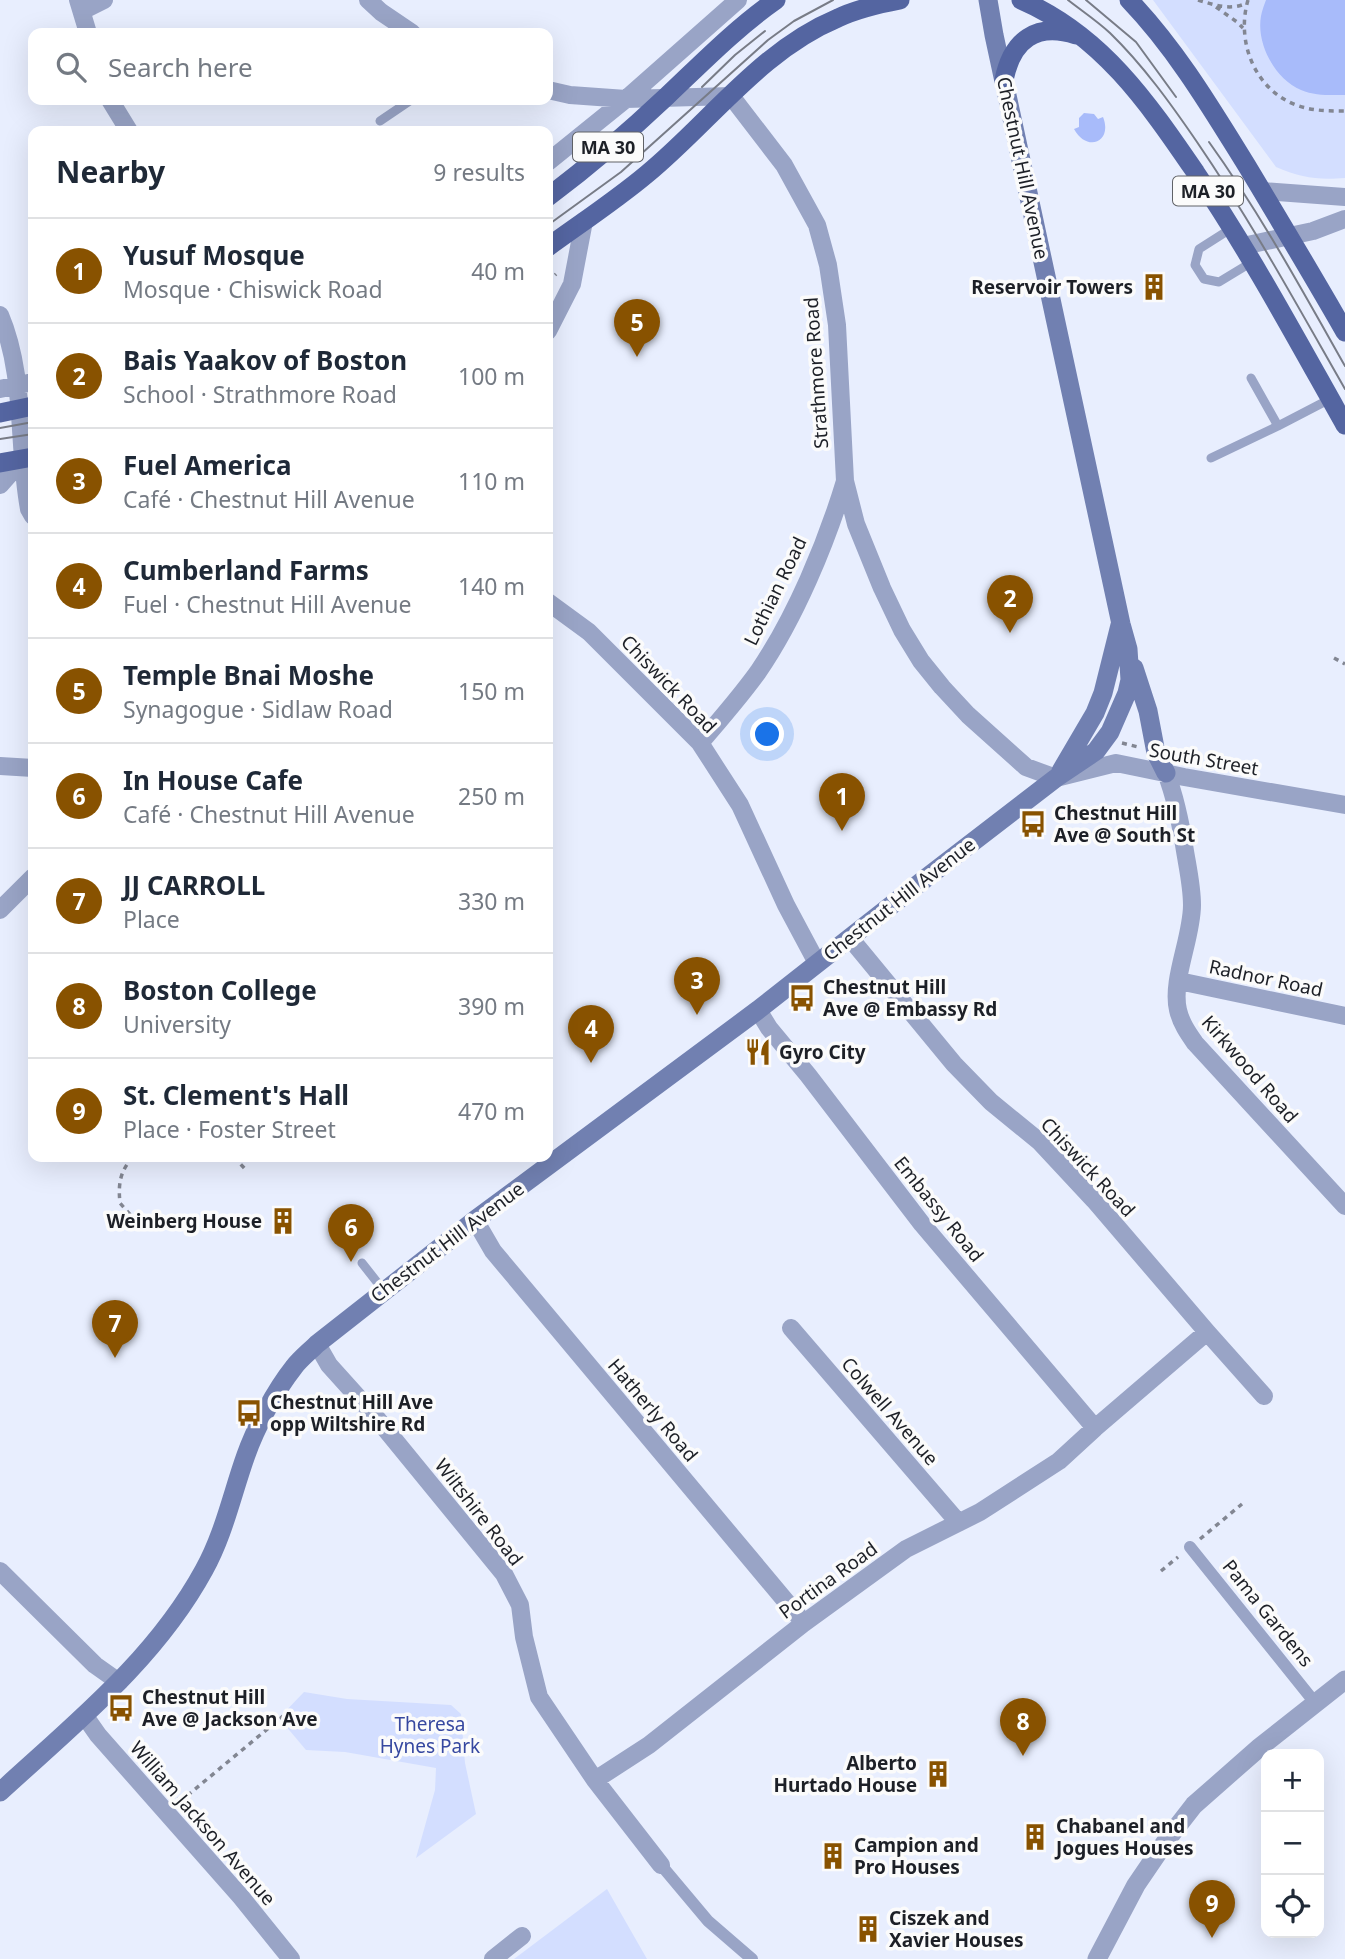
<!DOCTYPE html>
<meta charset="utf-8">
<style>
:root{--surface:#fff;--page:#f6f6f7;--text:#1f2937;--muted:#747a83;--line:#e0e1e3;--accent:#885200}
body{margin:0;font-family:"Noto Sans",sans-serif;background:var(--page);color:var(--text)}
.controls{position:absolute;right:21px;bottom:21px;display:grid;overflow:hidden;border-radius:14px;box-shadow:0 7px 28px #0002}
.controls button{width:63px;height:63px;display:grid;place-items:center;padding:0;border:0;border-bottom:2px solid var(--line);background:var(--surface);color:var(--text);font:35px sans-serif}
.you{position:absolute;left:768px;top:735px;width:24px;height:24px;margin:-18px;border:5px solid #fff;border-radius:50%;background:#1a73e8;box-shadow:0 0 0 10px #1a73e833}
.badge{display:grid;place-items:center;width:46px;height:46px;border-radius:50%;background:var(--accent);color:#fff;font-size:23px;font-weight:700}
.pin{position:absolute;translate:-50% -58px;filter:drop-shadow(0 2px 4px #0008)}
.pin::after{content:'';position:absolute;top:37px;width:24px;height:21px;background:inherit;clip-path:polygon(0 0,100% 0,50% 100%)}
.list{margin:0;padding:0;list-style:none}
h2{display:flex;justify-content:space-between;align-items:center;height:91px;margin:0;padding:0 28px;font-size:30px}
h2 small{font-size:23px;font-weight:400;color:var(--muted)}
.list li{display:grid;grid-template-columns:46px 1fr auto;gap:21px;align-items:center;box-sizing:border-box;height:105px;padding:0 28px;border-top:2px solid var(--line)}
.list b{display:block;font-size:26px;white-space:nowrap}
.list p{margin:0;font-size:23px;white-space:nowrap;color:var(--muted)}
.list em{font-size:23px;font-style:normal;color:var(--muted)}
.icon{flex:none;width:38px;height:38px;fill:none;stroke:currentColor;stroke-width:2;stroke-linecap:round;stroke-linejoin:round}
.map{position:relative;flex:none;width:1345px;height:1959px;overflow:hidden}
.search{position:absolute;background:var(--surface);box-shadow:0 7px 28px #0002;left:28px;top:28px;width:525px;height:77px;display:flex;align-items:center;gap:18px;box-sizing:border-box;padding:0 24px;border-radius:14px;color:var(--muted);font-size:26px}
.panel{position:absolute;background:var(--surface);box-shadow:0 7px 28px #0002;left:28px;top:126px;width:525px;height:1036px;border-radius:14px}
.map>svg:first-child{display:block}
.green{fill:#d3deff}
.water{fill:#a8bbfa}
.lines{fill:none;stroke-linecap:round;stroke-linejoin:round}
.path{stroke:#828692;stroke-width:3.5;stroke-dasharray:5 5;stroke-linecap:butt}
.service{stroke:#99a4c6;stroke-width:9}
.pedestrian{stroke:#99a4c6;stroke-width:12}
.minor{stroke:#99a4c6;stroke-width:18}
.tertiary{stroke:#99a4c6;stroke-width:19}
.secondary{stroke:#7180b1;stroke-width:19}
.primary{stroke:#5465a1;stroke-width:19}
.tram{stroke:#787c87;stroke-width:2}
.labels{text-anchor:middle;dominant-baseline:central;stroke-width:7;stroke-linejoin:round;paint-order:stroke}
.shield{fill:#fbfbfb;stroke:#606267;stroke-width:2}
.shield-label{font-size:18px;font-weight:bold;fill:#1d2027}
.street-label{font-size:19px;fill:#1d2027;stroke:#fbfbfb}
.poi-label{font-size:19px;font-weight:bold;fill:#1d2027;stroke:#fbfbfb;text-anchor:start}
.park-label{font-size:19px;fill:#3648a0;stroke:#fbfbfb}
</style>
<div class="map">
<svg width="1345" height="1959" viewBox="0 0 1345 1959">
<rect width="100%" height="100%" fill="#e8eefe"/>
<path class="green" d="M1153,0H1345V178C1317,180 1302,178 1276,167Z
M304,1692L347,1699L451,1705L461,1714L465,1763L476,1814L416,1858L435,1790L436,1768L345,1752L306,1750L279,1718Z
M607,1889L647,1959H514Z"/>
<path class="water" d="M1266,0H1345V95C1330,95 1315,96 1301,90C1275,79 1256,44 1261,16C1262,11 1264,5 1266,0Z
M1084,113L1094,114L1098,119L1103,117C1113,142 1087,153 1074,129L1079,127V118Z"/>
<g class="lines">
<path class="path" d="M1198,0C1215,5 1230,11 1247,3
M1248,0C1236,41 1254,89 1296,105C1312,111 1328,111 1345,111
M1216,7L1237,22L1243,28
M548,282L556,274
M1334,658L1345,664
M1122,743L1138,747
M133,1157C120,1171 118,1184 120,1203L142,1228
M234,1157L246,1170
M1200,1539L1242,1504
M1161,1571L1178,1557
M178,1799L188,1795L283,1716"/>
<path class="service" d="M380,121L411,100
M1232,228L1199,249L1195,265L1204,279L1219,282L1252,262
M1251,378L1278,426L1330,399
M1211,458L1278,426
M362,1263L384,1291"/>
<path class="pedestrian" d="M1190,1547L1316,1704
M661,1865L708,1921L752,1959"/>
<path class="minor" d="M78,0L88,33
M368,0L381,12L412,33
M82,11L104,0
M548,90L570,95L626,99L731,96L784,165L817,225L828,265L837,325L845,481L856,524L882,588L902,630L921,661L942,687L968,715L1026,767L1056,778L1116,763L1184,777L1345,805
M110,100L129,131
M548,162L626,99L738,0
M1262,191L1345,197
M1243,246L1313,231L1345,219
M0,315C26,376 17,445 29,509L33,516
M548,331L572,284L584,221
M0,389L33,382
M0,485L22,460
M548,602L589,632L700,743L740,805L786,905L817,963
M700,743C720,720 740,697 758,672C795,618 826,544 845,481
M0,766L33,768
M1166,773C1176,799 1181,825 1185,851C1188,869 1192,887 1192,905C1192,938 1171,980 1178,1010C1181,1023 1188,1033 1195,1043L1345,1206
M0,910L33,877
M850,938L954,1064L991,1102L1040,1142L1094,1200L1207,1332L1264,1396
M1179,981L1345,1016
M758,1010L769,1028L808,1075L922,1224L1095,1428
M475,1220L493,1251L804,1623
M791,1328L958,1522
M317,1344L329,1365L374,1415L504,1574L520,1605L524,1637L539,1697L595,1780L661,1865
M0,1571L95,1665L119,1682
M84,1715L98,1735L241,1897L291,1959
M595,1780L649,1745L804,1623L906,1549L980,1512L1059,1461L1095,1428L1207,1332
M493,1959L522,1936"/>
<path class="tertiary" d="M1097,1959L1136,1885L1166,1841L1194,1805L1260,1747L1345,1680"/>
<path class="secondary" d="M1134,668L1148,711L1156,753L1166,773
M1061,771L1095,713L1103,693L1120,625
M0,1792C74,1724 155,1660 204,1570C224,1534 232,1494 246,1455C256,1427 275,1391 294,1367C300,1359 309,1352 317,1344L475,1220L758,1010L926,878L1056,778L1096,751L1110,732L1127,693L1130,680L1128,649L1121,624L994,35L988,0"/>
<path class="primary" d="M1021,0C1102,35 1148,103 1196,173C1251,254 1297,340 1345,425
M1129,0C1176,49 1211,108 1247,166C1280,221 1313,276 1345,332
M1004,80C1012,40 1036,22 1076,35
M548,197C589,166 630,131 667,96C703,62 736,28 776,0
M548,247C581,223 616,200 647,174C710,122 761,50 838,18C857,9 879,4 900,0
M0,413L33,406
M0,463L33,457"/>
<path class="tram" d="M1068,0C1082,11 1097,21 1110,33C1143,65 1171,104 1197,142C1251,221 1297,305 1345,389
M1086,0L1136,42L1176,97
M702,87L735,55L765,31
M1209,142C1260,213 1302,290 1345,366
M548,225L621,172L768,40L794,21L833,0
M0,428L33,422
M0,439L33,434"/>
</g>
<defs>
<symbol id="building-bare" viewBox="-9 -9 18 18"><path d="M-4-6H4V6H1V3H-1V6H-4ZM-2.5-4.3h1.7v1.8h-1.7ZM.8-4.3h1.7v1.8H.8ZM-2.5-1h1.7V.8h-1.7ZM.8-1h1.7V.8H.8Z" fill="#885200" stroke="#fbfbfb" stroke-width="2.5" paint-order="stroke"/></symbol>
<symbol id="bus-bare" viewBox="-9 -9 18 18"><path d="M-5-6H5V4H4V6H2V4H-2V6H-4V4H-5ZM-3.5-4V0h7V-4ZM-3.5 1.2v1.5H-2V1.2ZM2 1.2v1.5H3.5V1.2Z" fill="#885200" stroke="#fbfbfb" stroke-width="2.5" paint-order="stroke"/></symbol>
<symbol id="restaurant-bare" viewBox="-9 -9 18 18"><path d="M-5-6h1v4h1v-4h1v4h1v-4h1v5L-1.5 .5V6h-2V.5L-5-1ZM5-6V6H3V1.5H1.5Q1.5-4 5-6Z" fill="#885200" stroke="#fbfbfb" stroke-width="2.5" paint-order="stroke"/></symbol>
</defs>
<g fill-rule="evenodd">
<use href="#building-bare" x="1135" y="268" width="38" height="38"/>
<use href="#bus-bare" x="1014" y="805" width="38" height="38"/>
<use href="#bus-bare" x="783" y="979" width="38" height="38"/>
<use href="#restaurant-bare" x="739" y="1033" width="38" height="38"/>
<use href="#building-bare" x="264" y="1202" width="38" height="38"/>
<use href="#bus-bare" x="230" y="1394" width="38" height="38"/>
<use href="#bus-bare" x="102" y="1689" width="38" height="38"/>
<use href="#building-bare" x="919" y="1755" width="38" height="38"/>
<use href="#building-bare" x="1016" y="1818" width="38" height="38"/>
<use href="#building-bare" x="814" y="1837" width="38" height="38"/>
<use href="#building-bare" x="849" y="1910" width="38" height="38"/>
</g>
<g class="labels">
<g class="shield">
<rect x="573" y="132.5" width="70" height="29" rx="5"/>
<rect x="1173" y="176.5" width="70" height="29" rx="5"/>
</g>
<g class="shield-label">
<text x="608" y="147">MA 30</text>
<text x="1208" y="191">MA 30</text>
</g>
<g class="street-label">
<text transform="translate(1023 168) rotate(78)">Chestnut Hill Avenue</text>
<text transform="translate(816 373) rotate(-94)">Strathmore Road</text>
<text transform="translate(775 591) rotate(-64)">Lothian Road</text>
<text transform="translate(669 684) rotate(46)">Chiswick Road</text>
<text transform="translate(1204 759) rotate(10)">South Street</text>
<text transform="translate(899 899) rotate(-38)">Chestnut Hill Avenue</text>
<text transform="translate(1266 978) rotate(12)">Radnor Road</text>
<text transform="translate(1250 1069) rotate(49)">Kirkwood Road</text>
<text transform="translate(1088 1167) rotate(47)">Chiswick Road</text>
<text transform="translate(939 1209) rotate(51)">Embassy Road</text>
<text transform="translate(447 1242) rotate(-37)">Chestnut Hill Avenue</text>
<text transform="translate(653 1410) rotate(50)">Hatherly Road</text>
<text transform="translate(890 1411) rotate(49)">Colwell Avenue</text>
<text transform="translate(479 1512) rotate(52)">Wiltshire Road</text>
<text transform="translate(828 1580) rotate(-36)">Portina Road</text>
<text transform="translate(1268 1613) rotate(51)">Pama Gardens</text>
<text transform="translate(203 1823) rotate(49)">William Jackson Avenue</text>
</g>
<g class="poi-label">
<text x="1133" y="287" text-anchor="end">Reservoir Towers</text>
<text x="1054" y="813">Chestnut Hill<tspan x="1054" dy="22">Ave @ South St</tspan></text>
<text x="823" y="987">Chestnut Hill<tspan x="823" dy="22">Ave @ Embassy Rd</tspan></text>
<text x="779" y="1052">Gyro City</text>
<text x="262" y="1221" text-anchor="end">Weinberg House</text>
<text x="270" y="1402">Chestnut Hill Ave<tspan x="270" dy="22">opp Wiltshire Rd</tspan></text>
<text x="142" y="1697">Chestnut Hill<tspan x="142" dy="22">Ave @ Jackson Ave</tspan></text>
<text x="917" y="1763" text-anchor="end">Alberto<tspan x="917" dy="22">Hurtado House</tspan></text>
<text x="1056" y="1826">Chabanel and<tspan x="1056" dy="22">Jogues Houses</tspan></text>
<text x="854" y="1845">Campion and<tspan x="854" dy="22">Pro Houses</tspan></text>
<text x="889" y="1918">Ciszek and<tspan x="889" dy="22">Xavier Houses</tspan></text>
</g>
<g class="park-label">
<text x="430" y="1724">Theresa<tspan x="430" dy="22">Hynes Park</tspan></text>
</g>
</g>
</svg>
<div class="controls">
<button>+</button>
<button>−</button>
<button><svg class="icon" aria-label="locate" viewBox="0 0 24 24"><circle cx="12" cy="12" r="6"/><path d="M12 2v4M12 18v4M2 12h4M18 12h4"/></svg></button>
</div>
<div class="you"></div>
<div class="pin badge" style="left:842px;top:831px">1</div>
<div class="pin badge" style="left:1010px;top:633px">2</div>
<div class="pin badge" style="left:697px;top:1015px">3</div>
<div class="pin badge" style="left:591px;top:1063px">4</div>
<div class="pin badge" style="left:637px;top:357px">5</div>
<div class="pin badge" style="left:351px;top:1262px">6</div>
<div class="pin badge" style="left:115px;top:1358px">7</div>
<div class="pin badge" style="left:1023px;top:1756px">8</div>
<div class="pin badge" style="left:1212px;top:1938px">9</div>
<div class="search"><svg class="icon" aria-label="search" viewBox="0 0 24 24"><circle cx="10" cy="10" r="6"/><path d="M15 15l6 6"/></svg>Search here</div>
<section class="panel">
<h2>Nearby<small>9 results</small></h2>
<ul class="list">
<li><span class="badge">1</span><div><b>Yusuf Mosque</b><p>Mosque · Chiswick Road</p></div><em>40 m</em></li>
<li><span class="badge">2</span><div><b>Bais Yaakov of Boston</b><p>School · Strathmore Road</p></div><em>100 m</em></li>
<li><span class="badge">3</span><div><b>Fuel America</b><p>Café · Chestnut Hill Avenue</p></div><em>110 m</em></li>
<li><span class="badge">4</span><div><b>Cumberland Farms</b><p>Fuel · Chestnut Hill Avenue</p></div><em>140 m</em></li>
<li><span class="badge">5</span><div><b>Temple Bnai Moshe</b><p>Synagogue · Sidlaw Road</p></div><em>150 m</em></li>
<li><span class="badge">6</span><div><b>In House Cafe</b><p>Café · Chestnut Hill Avenue</p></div><em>250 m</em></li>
<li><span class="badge">7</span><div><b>JJ CARROLL</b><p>Place</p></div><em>330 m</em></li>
<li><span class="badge">8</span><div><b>Boston College</b><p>University</p></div><em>390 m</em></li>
<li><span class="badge">9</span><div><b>St. Clement's Hall</b><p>Place · Foster Street</p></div><em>470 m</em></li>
</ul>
</section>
</div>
